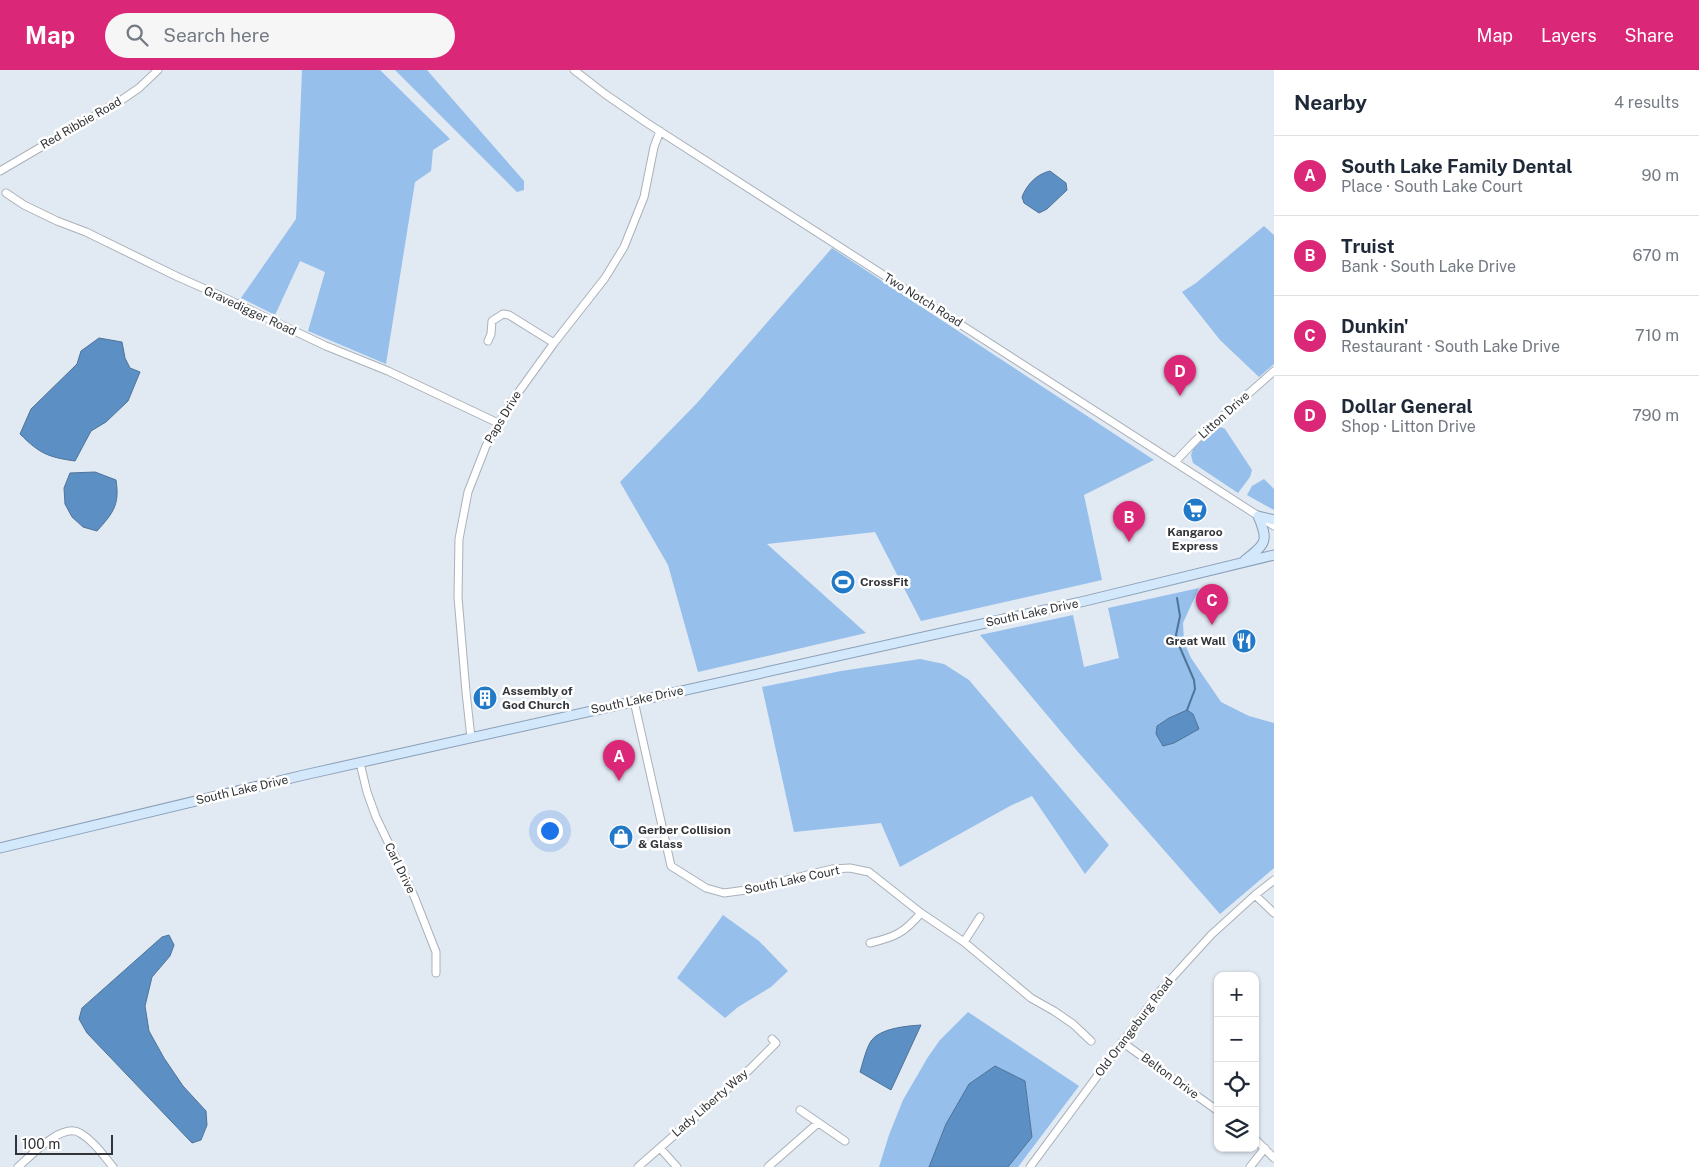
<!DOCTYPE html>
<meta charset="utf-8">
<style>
:root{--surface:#fff;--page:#f6f6f7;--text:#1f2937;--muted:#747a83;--line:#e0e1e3;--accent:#db2777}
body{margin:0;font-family:"Public Sans",sans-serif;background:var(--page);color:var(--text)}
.controls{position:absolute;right:15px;bottom:15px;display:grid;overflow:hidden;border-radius:10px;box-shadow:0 1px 4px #0004}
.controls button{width:45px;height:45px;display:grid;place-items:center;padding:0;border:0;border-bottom:1px solid var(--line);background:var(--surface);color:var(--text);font:25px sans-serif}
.scale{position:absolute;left:15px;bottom:12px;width:98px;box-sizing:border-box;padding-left:5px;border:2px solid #313438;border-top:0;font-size:14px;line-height:18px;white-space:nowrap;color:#313438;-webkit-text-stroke:4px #fff;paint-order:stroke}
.you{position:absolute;left:549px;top:760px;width:18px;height:18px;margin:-12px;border:4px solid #fff;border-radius:50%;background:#1a73e8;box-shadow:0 0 0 8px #1a73e833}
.badge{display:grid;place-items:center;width:32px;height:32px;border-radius:50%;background:var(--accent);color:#fff;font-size:16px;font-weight:700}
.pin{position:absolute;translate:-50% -41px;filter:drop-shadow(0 1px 2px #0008)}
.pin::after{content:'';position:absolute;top:26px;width:18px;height:15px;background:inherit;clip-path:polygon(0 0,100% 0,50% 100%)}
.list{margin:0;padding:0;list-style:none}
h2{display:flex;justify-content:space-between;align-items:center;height:65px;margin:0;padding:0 20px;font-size:21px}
h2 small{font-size:16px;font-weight:400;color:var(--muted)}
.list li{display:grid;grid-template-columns:32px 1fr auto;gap:15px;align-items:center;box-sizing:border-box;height:80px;padding:0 20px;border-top:1px solid var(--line)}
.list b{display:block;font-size:19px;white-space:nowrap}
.list p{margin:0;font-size:16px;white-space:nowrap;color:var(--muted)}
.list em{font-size:16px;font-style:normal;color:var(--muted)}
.icon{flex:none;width:28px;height:28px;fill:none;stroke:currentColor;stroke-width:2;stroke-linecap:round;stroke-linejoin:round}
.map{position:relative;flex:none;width:1274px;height:1097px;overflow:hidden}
header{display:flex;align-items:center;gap:30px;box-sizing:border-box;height:70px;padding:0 25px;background:var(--accent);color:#fff}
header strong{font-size:24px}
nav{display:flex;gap:28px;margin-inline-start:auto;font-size:18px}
.search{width:350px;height:45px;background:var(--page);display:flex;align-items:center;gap:12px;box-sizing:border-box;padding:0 18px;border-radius:28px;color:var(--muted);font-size:19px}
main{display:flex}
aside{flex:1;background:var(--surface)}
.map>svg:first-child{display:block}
.green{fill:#96bfeb}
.water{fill:#5c8fc3;stroke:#4f7499}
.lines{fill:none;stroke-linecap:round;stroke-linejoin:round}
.stream{stroke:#4f7499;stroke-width:2}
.minor-casing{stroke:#aab1b9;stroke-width:9}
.major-casing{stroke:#899fb6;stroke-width:11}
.minor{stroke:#fff;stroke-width:7}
.major{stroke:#d4e8fc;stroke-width:9}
.labels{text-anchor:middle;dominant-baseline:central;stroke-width:5;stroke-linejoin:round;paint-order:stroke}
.street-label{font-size:12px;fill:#313438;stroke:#fff}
.poi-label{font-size:12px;font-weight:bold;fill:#313438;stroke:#fff;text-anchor:start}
</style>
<header>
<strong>Map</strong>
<div class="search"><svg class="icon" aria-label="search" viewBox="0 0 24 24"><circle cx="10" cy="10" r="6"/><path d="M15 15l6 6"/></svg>Search here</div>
<nav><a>Map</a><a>Layers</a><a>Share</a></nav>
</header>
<main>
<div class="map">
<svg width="1274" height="1097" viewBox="0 0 1274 1097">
<rect width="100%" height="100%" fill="#e1e9f2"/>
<path class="green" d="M302,0H380L450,69L433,80L431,101L415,112L386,294L308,261L325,202L300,191L275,245L241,228L296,149Z
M395,0H427L524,111V120L517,122Z
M1264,156L1274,165V294L1259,307L1220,270L1182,222L1196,213Z
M832,178L1154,390L1084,425L1102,510L921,551L875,462L767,474L866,563L698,602L668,495L620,412L697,333Z
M1221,357L1225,359L1252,400L1250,407L1238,423L1193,393L1191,385L1193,379L1215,358Z
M1264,409L1274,419V440L1247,425L1252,416Z
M1199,518L1183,553L1184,572L1191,588L1221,632L1249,646L1274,653V798L1220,844L1078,682L980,565L1073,545L1084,597L1119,588L1108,538Z
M920,589L944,594L969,610L1109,775L1085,804L1032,726L1010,736L900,797L881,753L794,762L762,617L841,601Z
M723,845L759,871L788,901L771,917L738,937L725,948L677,908Z
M968,942L1079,1016L1018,1097H879L889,1065L903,1030L928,987L940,970Z"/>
<path class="water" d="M1050,101L1066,113L1067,120L1047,139L1039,143L1024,133L1022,127C1027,114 1037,104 1050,101Z
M99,268L122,272L125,288L130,298L140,302L128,331L106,352L91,361L75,391C48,387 40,384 20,364L31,339L77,294L81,281Z
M95,402L116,410C120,435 113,443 97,461L83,457L72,447L65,434L64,418L70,403Z
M1187,640L1193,644L1199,659L1174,673L1163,676L1156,664L1157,656L1169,648Z
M169,865L174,875L170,886L152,907L145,936L149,961L164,988L183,1016L206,1041L207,1055L201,1070L192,1073L87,963L79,949L82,938L162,867Z
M921,955L891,1020L860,1002C863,992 866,979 871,971C880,958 907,956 921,955Z
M995,996L1025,1011L1032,1067L1008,1097H929L946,1054L969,1014Z"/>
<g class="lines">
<path class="stream" d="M1177,528L1180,546L1176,565L1178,573L1194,610L1195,619L1187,640"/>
<defs>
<path id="minor" d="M574,0L605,24L647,53L1274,456
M0,101L123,29L139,18L158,0
M6,123L24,135L57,151L86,162L178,207L212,222L326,276L388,301L498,353
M488,271L491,264L492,251L503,244L509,245L554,273
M1175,392L1196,370L1274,301
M634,631L671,796L706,818L724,823L746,820L832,799L850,798L869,802L921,843L964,872L1031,928L1054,941L1073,954L1091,971
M471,668L466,622L458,527L459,469L468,422L486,376L510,334L554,273L605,208L624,177L644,127L654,77L660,61
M360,693L367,722L376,747L414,826L436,882V903
M1255,825L1274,843
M964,872L980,847
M870,873C895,867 904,863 921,843
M1122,972L1218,1041
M800,1040L845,1071
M1255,1069L1274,1088
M660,1078L677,1097
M18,1097C31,1086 62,1052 80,1063C94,1071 103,1085 113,1097
M638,1097L750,999L776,973L772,969
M768,1097L818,1053
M1030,1097L1161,920L1211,865L1255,825L1274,810
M1250,1097L1265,1078"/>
<path id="major" d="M1258,446L1274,450
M1245,490C1266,474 1269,471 1258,446
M0,778L304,705L1085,531L1274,485"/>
</defs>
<use href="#minor" class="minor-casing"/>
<use href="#major" class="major-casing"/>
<use href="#minor" class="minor"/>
<use href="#major" class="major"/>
</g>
<defs>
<symbol id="supermarket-disc" viewBox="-11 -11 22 22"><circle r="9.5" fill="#2179c7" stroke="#fff"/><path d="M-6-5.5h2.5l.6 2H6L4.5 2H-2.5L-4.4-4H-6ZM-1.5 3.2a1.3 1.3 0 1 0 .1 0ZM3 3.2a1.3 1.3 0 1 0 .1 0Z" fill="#fff"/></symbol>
<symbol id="stadium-disc" viewBox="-11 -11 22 22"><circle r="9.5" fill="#2179c7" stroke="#fff"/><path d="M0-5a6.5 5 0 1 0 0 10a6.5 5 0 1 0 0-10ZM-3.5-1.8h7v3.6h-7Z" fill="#fff"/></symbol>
<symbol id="restaurant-disc" viewBox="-11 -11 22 22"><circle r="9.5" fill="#2179c7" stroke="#fff"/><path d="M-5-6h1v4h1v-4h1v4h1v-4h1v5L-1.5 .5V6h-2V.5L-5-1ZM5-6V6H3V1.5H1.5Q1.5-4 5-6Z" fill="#fff"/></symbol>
<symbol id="building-disc" viewBox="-11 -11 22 22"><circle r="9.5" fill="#2179c7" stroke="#fff"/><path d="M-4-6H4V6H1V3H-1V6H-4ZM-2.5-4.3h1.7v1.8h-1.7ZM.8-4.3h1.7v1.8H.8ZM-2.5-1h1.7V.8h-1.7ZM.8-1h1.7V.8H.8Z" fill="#fff"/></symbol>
<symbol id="shop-disc" viewBox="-11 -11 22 22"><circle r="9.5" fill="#2179c7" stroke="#fff"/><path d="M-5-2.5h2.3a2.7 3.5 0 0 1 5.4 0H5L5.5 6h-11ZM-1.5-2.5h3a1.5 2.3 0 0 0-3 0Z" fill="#fff"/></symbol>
</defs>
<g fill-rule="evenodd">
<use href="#supermarket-disc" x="1181" y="426" width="28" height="28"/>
<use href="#stadium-disc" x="829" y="498" width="28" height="28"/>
<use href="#restaurant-disc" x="1230" y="557" width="28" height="28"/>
<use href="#building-disc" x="471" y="614" width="28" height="28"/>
<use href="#shop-disc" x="607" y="753" width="28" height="28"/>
</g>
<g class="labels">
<g class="street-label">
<text transform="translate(81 53) rotate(-30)">Red Ribbie Road</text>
<text transform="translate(923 230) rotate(32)">Two Notch Road</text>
<text transform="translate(250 241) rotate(25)">Gravedigger Road</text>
<text transform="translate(1224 345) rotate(-42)">Litton Drive</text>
<text transform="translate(503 347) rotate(-59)">Paps Drive</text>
<text transform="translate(1032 543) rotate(-12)">South Lake Drive</text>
<text transform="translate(637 630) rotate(-12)">South Lake Drive</text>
<text transform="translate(242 720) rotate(-13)">South Lake Drive</text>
<text transform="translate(400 798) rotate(64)">Carl Drive</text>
<text transform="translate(792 810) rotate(-12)">South Lake Court</text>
<text transform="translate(1134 957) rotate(-53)">Old Orangeburg Road</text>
<text transform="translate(1170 1006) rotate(36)">Belton Drive</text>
<text transform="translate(710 1033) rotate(-41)">Lady Liberty Way</text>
</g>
<g class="poi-label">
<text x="1195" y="462" text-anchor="middle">Kangaroo<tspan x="1195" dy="14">Express</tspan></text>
<text x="860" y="512">CrossFit</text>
<text x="1226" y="571" text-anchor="end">Great Wall</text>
<text x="502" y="621">Assembly of<tspan x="502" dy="14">God Church</tspan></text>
<text x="638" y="760">Gerber Collision<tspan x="638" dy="14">&amp; Glass</tspan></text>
</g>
</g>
</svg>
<div class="controls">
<button>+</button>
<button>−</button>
<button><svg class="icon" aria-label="locate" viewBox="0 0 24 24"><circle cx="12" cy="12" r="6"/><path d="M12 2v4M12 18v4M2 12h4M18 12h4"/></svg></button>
<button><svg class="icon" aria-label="layers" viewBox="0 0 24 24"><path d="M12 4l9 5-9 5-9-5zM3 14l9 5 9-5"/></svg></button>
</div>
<div class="scale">100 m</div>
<div class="you"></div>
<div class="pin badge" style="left:619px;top:711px">A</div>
<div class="pin badge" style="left:1129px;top:472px">B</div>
<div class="pin badge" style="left:1212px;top:555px">C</div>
<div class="pin badge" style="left:1180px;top:326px">D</div>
</div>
<aside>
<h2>Nearby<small>4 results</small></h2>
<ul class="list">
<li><span class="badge">A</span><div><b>South Lake Family Dental</b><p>Place · South Lake Court</p></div><em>90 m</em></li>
<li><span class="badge">B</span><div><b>Truist</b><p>Bank · South Lake Drive</p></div><em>670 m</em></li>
<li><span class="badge">C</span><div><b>Dunkin'</b><p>Restaurant · South Lake Drive</p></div><em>710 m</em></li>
<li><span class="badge">D</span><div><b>Dollar General</b><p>Shop · Litton Drive</p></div><em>790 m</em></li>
</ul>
</aside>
</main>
